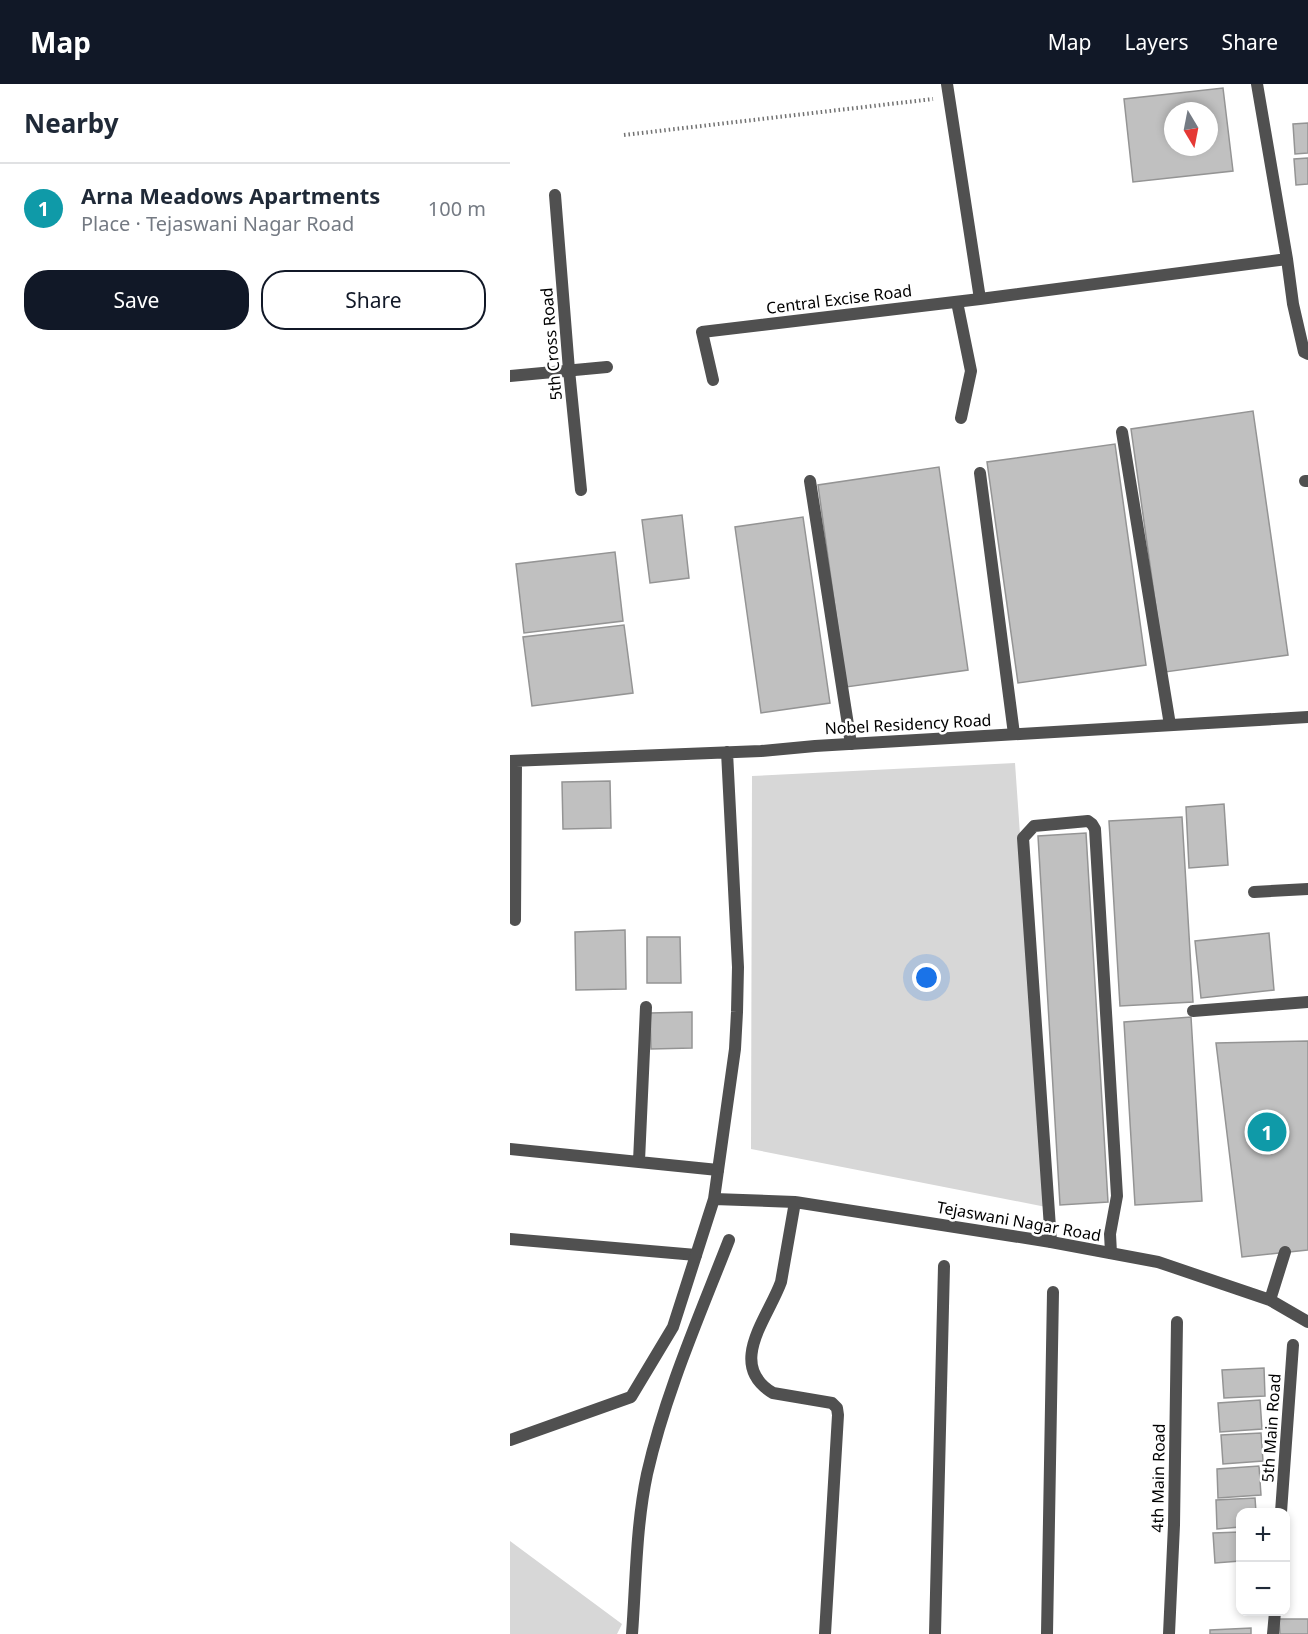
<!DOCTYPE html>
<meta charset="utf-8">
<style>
:root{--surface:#fff;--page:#f2f2f3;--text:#1f2937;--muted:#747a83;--line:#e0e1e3;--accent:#111827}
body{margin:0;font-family:"Noto Sans",sans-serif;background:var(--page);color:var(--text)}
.controls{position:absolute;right:18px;bottom:18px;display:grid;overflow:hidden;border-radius:12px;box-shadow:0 3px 9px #0003}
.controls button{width:54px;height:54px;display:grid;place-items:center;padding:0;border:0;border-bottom:2px solid var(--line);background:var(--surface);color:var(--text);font:30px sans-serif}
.compass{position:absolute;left:654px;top:18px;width:54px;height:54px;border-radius:50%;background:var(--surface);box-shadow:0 3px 9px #0003;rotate:170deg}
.you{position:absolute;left:417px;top:894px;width:21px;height:21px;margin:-15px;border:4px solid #fff;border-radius:50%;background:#1a73e8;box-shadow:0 0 0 9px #1a73e833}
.badge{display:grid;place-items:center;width:39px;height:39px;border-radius:50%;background:var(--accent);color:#fff;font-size:20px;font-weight:700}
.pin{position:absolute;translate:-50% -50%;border:3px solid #fff;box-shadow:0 2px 6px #0006}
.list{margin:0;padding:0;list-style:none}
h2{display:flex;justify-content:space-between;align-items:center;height:78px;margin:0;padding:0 24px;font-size:26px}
h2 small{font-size:20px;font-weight:400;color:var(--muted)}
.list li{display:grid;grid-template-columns:39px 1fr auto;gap:18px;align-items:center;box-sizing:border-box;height:90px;padding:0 24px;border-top:2px solid var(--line)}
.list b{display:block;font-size:22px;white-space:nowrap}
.list p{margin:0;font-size:20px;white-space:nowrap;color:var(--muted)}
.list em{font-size:20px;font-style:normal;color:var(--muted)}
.actions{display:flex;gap:12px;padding:18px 24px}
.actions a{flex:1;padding:14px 0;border:2px solid var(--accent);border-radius:24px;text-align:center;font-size:21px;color:var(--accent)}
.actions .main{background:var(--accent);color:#fff}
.map{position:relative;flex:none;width:798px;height:1550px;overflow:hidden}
header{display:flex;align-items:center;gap:36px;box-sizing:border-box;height:84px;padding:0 30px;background:var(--accent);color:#fff}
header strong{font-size:28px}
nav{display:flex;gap:33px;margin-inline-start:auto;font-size:21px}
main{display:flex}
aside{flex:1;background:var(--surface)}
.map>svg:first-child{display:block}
.green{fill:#d7d7d7}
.building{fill:#c0c0c0;stroke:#949494;stroke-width:1.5;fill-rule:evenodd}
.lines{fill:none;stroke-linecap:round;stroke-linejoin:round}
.path{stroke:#727272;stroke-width:4;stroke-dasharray:1.5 3;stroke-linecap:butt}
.service{stroke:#505050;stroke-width:12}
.minor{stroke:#505050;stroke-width:12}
.labels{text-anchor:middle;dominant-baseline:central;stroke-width:5;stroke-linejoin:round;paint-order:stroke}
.street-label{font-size:16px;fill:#000;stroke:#fff}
</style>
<header>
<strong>Map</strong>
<nav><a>Map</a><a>Layers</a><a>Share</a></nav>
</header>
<main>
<aside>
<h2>Nearby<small></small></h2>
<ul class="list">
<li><span class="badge" style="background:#0f9aa8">1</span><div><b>Arna Meadows Apartments</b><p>Place · Tejaswani Nagar Road</p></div><em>100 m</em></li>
</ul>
<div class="actions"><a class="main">Save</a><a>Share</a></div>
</aside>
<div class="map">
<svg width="798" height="1550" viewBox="0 0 798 1550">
<rect width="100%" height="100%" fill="#fff"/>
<path class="green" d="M505,679L536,1123L241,1065L242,692Z
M0,1457L112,1540L107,1550H0Z"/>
<path class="building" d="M713,4L723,87L623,98L614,15ZM663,27H699V63H663Z
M798,39V69L785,70L783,40Z
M798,74V100L786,101L784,75Z
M743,327L778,571L655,588L621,345Z
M605,360L636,581L508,599L477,378Z
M429,383L458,586L336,603L308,401Z
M172,431L179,494L140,499L132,436Z
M293,433L320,619L251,629L225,443Z
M105,468L113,537L14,549L6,480Z
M114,541L123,609L22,622L13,553Z
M100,697L101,744L53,745L52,698Z
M714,720L718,781L679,784L676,723Z
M672,733L683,918L610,922L599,737Z
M576,749L598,1118L550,1121L528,752Z
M115,846L116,905L66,906L65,848Z
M759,849L764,906L691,914L685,857Z
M137,853H170L171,899H137Z
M182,928V964L141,965L140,929Z
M681,933L692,1117L625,1121L614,938Z
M798,957V1166L732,1173L706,959Z
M754,1284L755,1312L714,1314L712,1286Z
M750,1316L752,1345L710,1348L708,1319Z
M751,1349L753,1377L713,1380L711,1351Z
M749,1382L751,1411L708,1414L707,1385Z
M745,1414L746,1428H730V1443L707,1445L706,1416Z
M730,1448V1477L705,1479L703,1449Z
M769,1535H798V1550H770Z
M741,1544V1550H700V1546Z"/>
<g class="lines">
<path class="path" d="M114,51L423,15"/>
<path class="service" d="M45,111L59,286L71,406
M0,292L97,283
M612,348L660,641
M470,389L504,650
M300,397L341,660
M0,1065L208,1086
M129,1077L136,923
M0,1155L186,1171
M541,1158L513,754L524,742L578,737L582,740L585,745L607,1112L600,1150L601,1169"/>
<path class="minor" d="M437,0L470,215L777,175L783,220L794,268L798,270
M747,0L777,175
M447,218L461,287L451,334
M203,296L192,248L470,215
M795,397H798
M0,677L251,667L305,662L798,633
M744,808L798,805
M5,836L6,677
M683,927L798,918
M204,1115L285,1118L541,1158L648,1178L760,1216L798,1238
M285,1118L271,1198C258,1234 216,1281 263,1309L322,1319L327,1324L328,1331L315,1550
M760,1216L775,1168
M0,1356L121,1313L163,1243L204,1115L225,965L227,928L228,883L217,668
M771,1428L783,1261
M122,1550C126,1497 126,1442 137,1390C155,1310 189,1233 219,1156
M425,1550L434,1182
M537,1550L543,1208
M659,1550L664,1441L667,1238
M763,1550L765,1528"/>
</g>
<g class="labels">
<g class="street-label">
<text transform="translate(329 215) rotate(-7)">Central Excise Road</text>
<text transform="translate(41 260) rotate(-95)">5th Cross Road</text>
<text transform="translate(398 640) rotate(-3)">Nobel Residency Road</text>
<text transform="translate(509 1137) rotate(10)">Tejaswani Nagar Road</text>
<text transform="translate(761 1344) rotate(-86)">5th Main Road</text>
<text transform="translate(648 1394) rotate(-89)">4th Main Road</text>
</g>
</g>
</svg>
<div class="controls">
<button>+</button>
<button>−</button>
</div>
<svg class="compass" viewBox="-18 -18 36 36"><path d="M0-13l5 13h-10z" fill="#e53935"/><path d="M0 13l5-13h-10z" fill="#747a83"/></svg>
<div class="you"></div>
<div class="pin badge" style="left:757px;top:1048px;background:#0f9aa8">1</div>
</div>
</main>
